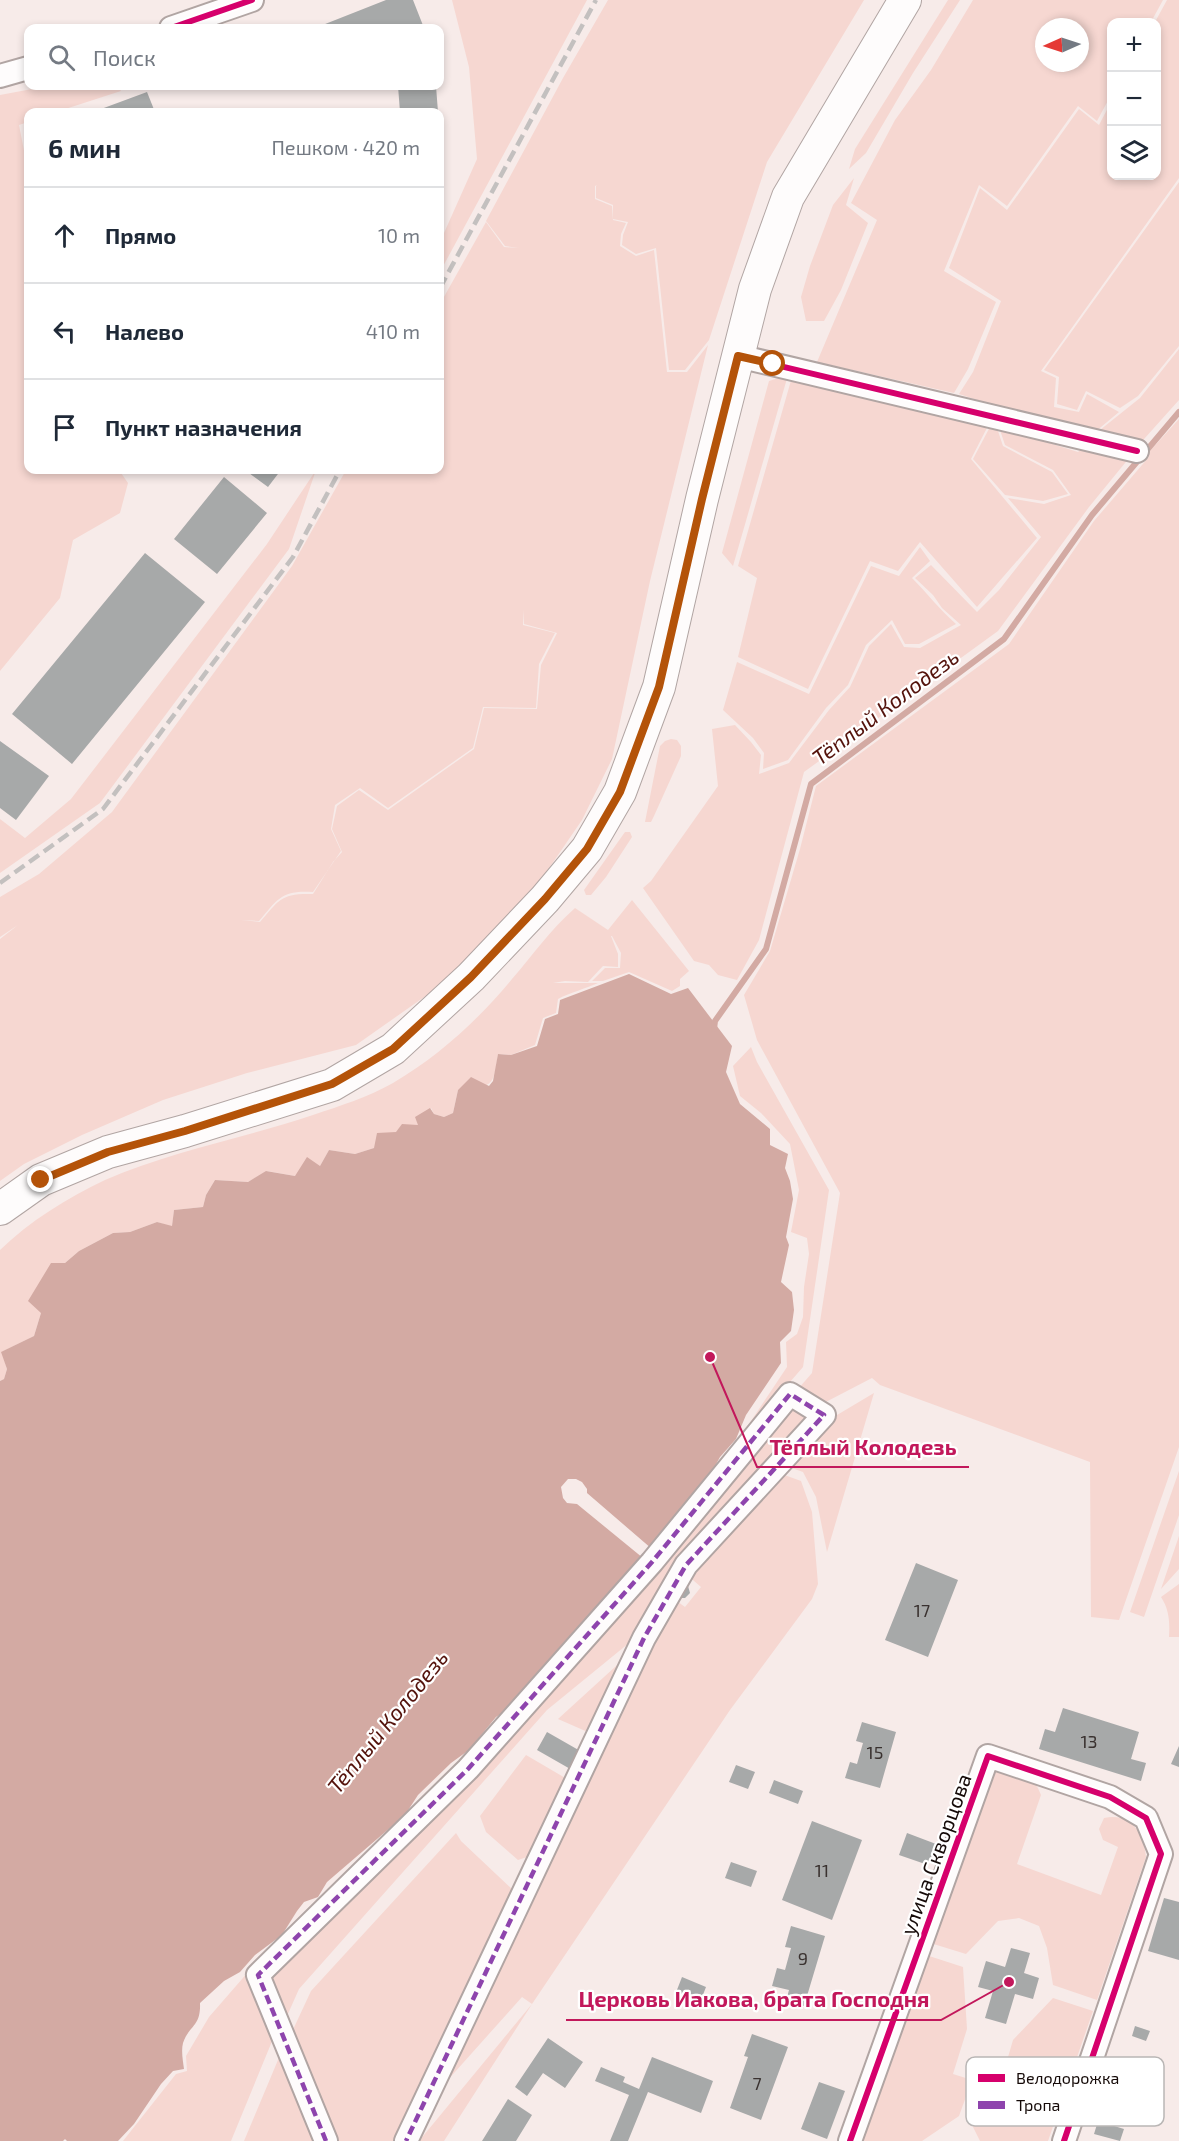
<!DOCTYPE html>
<html lang="ru">
<meta charset="utf-8">
<style>
:root{--surface:#fff;--page:#f2f2f3;--text:#1f2937;--muted:#747a83;--line:#e0e1e3}
body{margin:0;font-family:"Exo 2",sans-serif;background:var(--page);color:var(--text)}
.controls{position:absolute;right:18px;top:18px;display:grid;overflow:hidden;border-radius:12px;box-shadow:0 3px 9px #0003}
.controls button{width:54px;height:54px;display:grid;place-items:center;padding:0;border:0;border-bottom:2px solid var(--line);background:var(--surface);color:var(--text);font:30px sans-serif}
.compass{position:absolute;left:1035px;top:18px;width:54px;height:54px;border-radius:50%;background:var(--surface);box-shadow:0 3px 9px #0003;rotate:267deg}
.stop{position:absolute;width:18px;height:18px;margin:-14px;border:4px solid #b45309;border-radius:50%;background:#fff}
.stop.end{background:#b45309;border-color:#fff;box-shadow:0 2px 6px #0008}
.list{margin:0;padding:0;list-style:none}
h2{display:flex;justify-content:space-between;align-items:center;height:78px;margin:0;padding:0 24px;font-size:26px}
h2 small{font-size:20px;font-weight:400;color:var(--muted)}
.list li{display:grid;grid-template-columns:39px 1fr auto;gap:18px;align-items:center;box-sizing:border-box;height:96px;padding:0 24px;border-top:2px solid var(--line)}
.list b{display:block;font-size:22px;white-space:nowrap}
.list em{font-size:20px;font-style:normal;color:var(--muted)}
.icon{flex:none;width:33px;height:33px;fill:none;stroke:currentColor;stroke-width:2;stroke-linecap:round;stroke-linejoin:round}
.map{position:relative;flex:none;width:1179px;height:2141px;overflow:hidden}
.search{position:absolute;background:var(--surface);box-shadow:0 3px 9px #0003;left:24px;top:24px;width:420px;height:66px;display:flex;align-items:center;gap:15px;box-sizing:border-box;padding:0 21px;border-radius:12px;color:var(--muted);font-size:22px}
.panel{position:absolute;background:var(--surface);box-shadow:0 3px 9px #0003;left:24px;top:108px;width:420px;height:366px;border-radius:12px}
.map>svg:first-child{display:block}
.green{fill:#f6d7d1;fill-rule:evenodd}
.water{fill:#d3aaa3}
.pier{fill:#f7ebe9}
.lines{fill:none;stroke-linecap:round;stroke-linejoin:round}
.stream{stroke:#d3aaa3;stroke-width:6}
.building{fill:#a7a9a9}
.street-casing{stroke:#b1a5a3;stroke-width:26}
.secondary-casing{stroke:#b1a5a3;stroke-width:34}
.street{stroke:#fefcfc;stroke-width:22}
.secondary{stroke:#fefcfc;stroke-width:32}
.rail{stroke:#c3c0bf;stroke-width:4.5;stroke-dasharray:12 6;stroke-linecap:butt}
.quiet{stroke:#8e44ad;stroke-width:4.5;stroke-dasharray:9 4.5;stroke-linecap:butt}
.cycleway-casing{stroke:#fff;stroke-width:10}
.cycleway{stroke:#d6006c;stroke-width:6}
.route{stroke:#b45309;stroke-width:8}
.labels{text-anchor:middle;dominant-baseline:central;stroke-width:4.5;stroke-linejoin:round;paint-order:stroke}
.number-label{font-size:18px;fill:#3a3230}
.street-label{font-size:21px;fill:#150a08;stroke:#fff}
.water-label{font-size:22px;font-style:italic;fill:#54130c;stroke:#fff}
.key{fill:#fff;stroke:#b9b6b5;stroke-width:1.5}
.key-label{font-size:16px;fill:#150a08}
.leader{fill:none;stroke:#c2185b;stroke-width:2}
.callout-dot{fill:#c2185b;stroke:#fff;stroke-width:2}
.callout-label{font-size:22px;text-anchor:middle;font-weight:bold;fill:#c2185b;stroke:#fff;stroke-width:4.5;stroke-linejoin:round;paint-order:stroke}
</style>
<div class="map">
<svg width="1179" height="2141" viewBox="0 0 1179 2141">
<rect width="100%" height="100%" fill="#f7ebe9"/>
<path class="green" d="M452,0H587L440,272V242L477,159L469,67Z
M608,0H864L767,162L709,340L685,370H669L656,248L636,254L622,245L623,235L628,222L613,219V205L596,198V186L597,185L595,186V199L612,206L613,220L626,223L621,234L620,246L636,256L654,250L667,372H687L708,345L650,581L612,759L582,820L519,912L437,988L356,1045L247,1073L163,1100L82,1135L24,1164L0,1181V939L18,925L0,937V897L39,874L112,812L292,566L346,470H440V304L486,222L504,247L519,248L505,246L486,221L563,78ZM524,610V624L557,633L541,665L537,709L484,708L474,749L388,810L359,790L337,806L332,829L342,852L333,862L313,894C281,893 279,900 260,922L241,920L259,921C278,899 281,890 313,892L341,851L331,829L335,805L360,788L388,808L473,748L483,707L536,708L539,664L555,633L523,625Z
M948,0H960L913,73L866,153L849,169L855,149Z
M973,0H1163L1151,22H1112L1111,95L1097,121L1078,106L1007,206L979,185L944,271L996,302L968,369L954,393L817,362L877,220L851,203L895,120L931,70ZM1044,27H1080V63H1044Z
M1167,0H1179V178L1041,371L1056,378L1054,407L1079,412L1087,394L1119,412L1089,437L959,394L973,372L1001,301L949,268L980,188L1007,210L1079,109L1099,125L1111,102L1112,176H1156V22H1155Z
M48,86H118L121,91L56,112H28V122L19,125L28,171V470H119L128,483L120,513L73,540L60,598L0,671V95Z
M854,178L846,205L868,223L841,290L824,321H806L801,297L810,266L833,205Z
M1179,182V346L1138,396L1120,408L1086,391L1077,410L1057,404L1059,377L1044,370Z
M1179,349V400L1136,448L1090,438L1140,398Z
M788,375L733,566L722,553L769,381Z
M792,377L989,424L971,459L1037,538L977,607L920,542L898,571L870,561L808,689L738,657L757,578L738,566Z
M1179,419V1447L1119,1620L1091,1617L1090,1462L880,1385L872,1378L820,1405L798,1389L812,1373L840,1193L757,1040L744,995L770,951L800,849L816,786L1009,644L1094,521L1148,458L1149,452Z
M991,425L997,428L1003,446L1052,472L1068,494L1043,501L1005,495L973,459Z
M999,427L1078,452L1089,443L1134,452L1089,507L998,631L804,772L759,940L737,980L718,975L709,965L694,961L643,888L651,881L718,786L712,729L735,725L751,742L761,755L759,774L789,763L829,710L850,687L869,646L891,624L904,647L920,648L961,625L942,608L933,595L915,578L931,565L977,612L999,590L1041,537L1008,498L1044,504L1071,495L1053,470L1005,445Z
M316,470L289,549L100,803L0,873V819L25,838L71,799L267,544Z
M920,547L930,561L912,578C927,593 940,610 956,624L919,644H905L892,620L866,645L848,685L826,708L788,760L763,769L764,753L753,738L723,710L737,662L809,694L871,566L899,576Z
M671,739L677,740L681,746V756L654,816L651,822H645L660,746L665,741Z
M625,832H630L632,837L606,877L591,895H586L584,890Z
M632,900L689,971L680,979V986L672,991L629,972L603,981H592L605,968H620L621,953L612,936H611L618,954V967L603,966L588,982L565,981L553,983H598C585,989 571,992 558,999L556,1013L543,1018L535,1045L511,1055L498,1054C493,1090 492,1085 458,1090L453,1113L444,1117L434,1114L431,1108L418,1125L396,1132L374,1148L355,1154L329,1150L320,1166L295,1176L267,1171L248,1182L215,1180L206,1195L203,1207L174,1210L172,1227L157,1222L130,1232L113,1233L79,1251L65,1263L41,1313L34,1336L2,1352L7,1369L4,1379L0,1381V1250C30,1221 67,1198 105,1180C171,1151 245,1138 313,1115C340,1106 368,1097 393,1083C439,1056 478,1020 512,979C534,954 549,931 575,908L608,930Z
M751,1047L757,1062L829,1190L803,1367L790,1382L752,1435L741,1436L787,1367L786,1342L797,1334L803,1317L804,1287L809,1254L807,1238L791,1232L799,1190L790,1144L761,1113L740,1096L733,1066Z
M874,1393L827,1552L816,1497L803,1472L786,1466L832,1418Z
M788,1401L814,1416L649,1604L640,1629L629,1643L547,1710L299,1989L283,2025L263,1976L452,1795Z
M1179,1471V1515L1144,1617L1130,1612Z
M779,1473L801,1481L812,1512L818,1584L812,1599L730,1710L532,2004L444,2141H419L532,2004L522,1997L438,2091L674,1599L685,1607L701,1587L686,1574Z
M1179,1536V1569L1161,1589Z
M1179,1584V1637H1169C1170,1622 1169,1609 1161,1597Z
M627,1656L590,1733L558,1719Z
M526,1755L567,1779L530,1856L518,1860L486,1832L480,1816Z
M1003,1768C1022,1775 1033,1774 1041,1795L1017,1864L1101,1895L1118,1847L1103,1840L1099,1829L1104,1818C1131,1812 1144,1833 1146,1857L1097,2000L1053,1985L1047,1948L1039,1926L1019,1918L998,1921L966,1954L927,1942L993,1771Z
M456,1833L461,1841L514,1891L398,2141H333L291,2034L311,1991Z
M923,1954L963,1967L967,2029L953,2074L972,2080L959,2116L922,2141H858Z
M249,1971L275,2034L231,2141H123L176,2074L187,2071L186,2056L209,2017Z
M1053,1998L1093,2011L1048,2141H980L969,2119L981,2084L999,2088L1013,2040Z
M283,2048L320,2141H244Z"/>
<path class="water" d="M629,974L671,994L688,988L732,1046L726,1072L740,1104L770,1129V1145L788,1154L785,1168L790,1181L793,1199L786,1237L789,1245L781,1282L792,1292L794,1310L791,1331L780,1342L781,1363L746,1415L736,1439L720,1457L709,1477L606,1603L593,1611L514,1706L496,1717L469,1750L451,1763L418,1795L405,1815L327,1882L318,1897L304,1902L297,1911L282,1935L255,1955L240,1972L224,1981L200,2003C201,2027 189,2025 183,2043C181,2051 183,2061 184,2069L173,2071L161,2084L134,2124L118,2141H67L65,2139L63,2141H0V1381L4,1379L7,1369L1,1352L34,1336L41,1313L28,1301L51,1263H65L79,1251L113,1233L130,1232L157,1222L172,1226L174,1210L203,1207L206,1195L215,1180L248,1182L266,1171L295,1176L307,1157L320,1166L329,1150L355,1154L374,1148L377,1133L396,1132L402,1124L418,1125L415,1117L430,1108L434,1114L444,1117L453,1113L458,1090L471,1077L489,1086L493,1081L498,1054L511,1055L537,1046L545,1019L558,1014L560,1000Z"/>
<path class="pier" d="M568,1479H576L582,1482L587,1489V1493L652,1549L643,1558L577,1504L567,1503L563,1498L561,1487Z"/>
<g class="lines">
<path class="stream" d="M714,1029L715,1021L766,949L811,784L1004,639L1092,515L1179,412"/>
</g>
<path class="building" d="M386,0H413L424,28H315Z
M398,86H436L438,112H400Z
M147,92L155,112H93Z
M245,470H281L268,487Z
M224,477L267,513L217,574L174,539Z
M145,553L205,602L72,764L12,714Z
M0,741L49,776L16,820L0,808Z
M916,1563L958,1580L928,1657L885,1640Z
M685,1584L688,1586L690,1593L685,1598H681L678,1596Z
M1063,1708L1139,1732L1131,1759L1146,1763L1141,1781L1039,1749L1045,1729L1055,1732Z
M862,1722L896,1732L880,1788L845,1778L850,1762L857,1764L863,1743L856,1741Z
M547,1732L582,1752L572,1770L537,1750Z
M1179,1746V1767L1171,1764Z
M736,1765L755,1772L748,1789L729,1782Z
M774,1780L803,1791L798,1804L769,1793Z
M812,1821L862,1840L832,1920L782,1900Z
M907,1833L936,1844L928,1865L899,1855Z
M731,1862L757,1871L751,1887L725,1878Z
M1164,1898L1179,1902V1960L1148,1951Z
M791,1926L825,1936L804,2006L786,2001L789,1990L772,1986L777,1968L785,1970L791,1948L785,1947Z
M1011,1948L1030,1953L1024,1973L1039,1978L1033,1999L1015,1994L1006,2024L985,2018L993,1991L978,1987L986,1961L1005,1967Z
M682,1977L706,1987L699,2005L675,1995Z
M1135,2026L1150,2031L1146,2041L1132,2036Z
M752,2034L788,2047L761,2120L730,2108L748,2057L744,2056Z
M548,2038L583,2062L565,2088L543,2073L527,2096L515,2087Z
M652,2057L713,2081L701,2113L648,2092L628,2141H610L629,2095L595,2081L601,2067L625,2077L623,2082L639,2089Z
M819,2082L845,2091L827,2139L801,2129Z
M508,2099L532,2115L516,2141H482Z
M1098,2121L1124,2129L1120,2141L1094,2134Z"/>
<g class="lines">
<defs>
<path id="street" d="M171,28L252,0
M0,76L28,68
M738,356L1137,451
M326,2141L258,1975L468,1769L652,1562L790,1394L824,1415L686,1565L644,1638L406,2141
M850,2141L988,1756L1110,1797L1146,1818L1161,1854L1064,2141"/>
<path id="secondary" d="M0,1209L41,1180L108,1152L185,1131L332,1085L393,1049L471,977L545,899L587,849L620,792L659,687L702,499L755,289L788,197L905,0"/>
</defs>
<use href="#street" class="street-casing"/>
<use href="#secondary" class="secondary-casing"/>
<use href="#street" class="street"/>
<use href="#secondary" class="secondary"/>
<path class="rail" d="M440,288L596,0
M0,883L103,809L293,557L340,470"/>
<path class="quiet" d="M326,2141L258,1975L468,1769L652,1562L790,1394L824,1415L686,1565L644,1638L406,2141"/>
<defs>
<path id="cycleway" d="M171,28L252,0
M738,356L1137,451
M850,2141L988,1756L1110,1797L1146,1818L1161,1854L1064,2141"/>
</defs>
<use href="#cycleway" class="cycleway-casing"/>
<use href="#cycleway" class="cycleway"/>
</g>
<g class="lines">
<path class="route" d="M41,1180L108,1152L185,1131L332,1084L393,1049L471,977L545,899L587,849L620,792L659,687L702,499L738,356L773,364"/>
</g>
<g class="labels">
<g class="number-label">
<text x="922" y="1610">17</text>
<text x="1089" y="1741">13</text>
<text x="875" y="1752">15</text>
<text x="822" y="1870">11</text>
<text x="803" y="1958">9</text>
<text x="757" y="2083">7</text>
</g>
<g class="street-label">
<text transform="translate(935 1854) rotate(-70)">улица Скворцова</text>
</g>
<g class="water-label">
<text transform="translate(885 706) rotate(-37)">Тёплый Колодезь</text>
<text transform="translate(387 1721) rotate(-51)">Тёплый Колодезь</text>
</g>
</g>
<rect x="966" y="2057" width="198" height="69" rx="9" class="key"/>
<rect x="978" y="2074" width="27" height="8" fill="#d6006c"/>
<rect x="978" y="2101" width="27" height="8" fill="#8e44ad"/>
<g class="key-label">
<text x="1016" y="2084">Велодорожка</text>
<text x="1016" y="2111">Тропа</text>
</g>
<path class="leader" d="M710 1357L757 1467H969M1009 1982L941 2020H566"/>
<g class="callout-dot">
<circle cx="710" cy="1357" r="6"/>
<circle cx="1009" cy="1982" r="6"/>
</g>
<g class="callout-label">
<text x="863" y="1455">Тёплый Колодезь</text>
<text x="754" y="2007">Церковь Иакова, брата Господня</text>
</g>
</svg>
<div class="controls">
<button>+</button>
<button>−</button>
<button><svg class="icon" aria-label="layers" viewBox="0 0 24 24"><path d="M12 4l9 5-9 5-9-5zM3 14l9 5 9-5"/></svg></button>
</div>
<svg class="compass" viewBox="-18 -18 36 36"><path d="M0-13l5 13h-10z" fill="#e53935"/><path d="M0 13l5-13h-10z" fill="#747a83"/></svg>
<div class="stop" style="left:773px;top:364px"></div>
<div class="stop end" style="left:41px;top:1180px"></div>
<div class="search"><svg class="icon" aria-label="search" viewBox="0 0 24 24"><circle cx="10" cy="10" r="6"/><path d="M15 15l6 6"/></svg>Поиск</div>
<section class="panel">
<h2>6 мин<small>Пешком · 420 m</small></h2>
<ul class="list">
<li><svg class="icon" aria-label="ahead" viewBox="0 0 24 24"><path d="M12 20V5M6 11l6-6 6 6"/></svg><div><b>Прямо</b></div><em>10 m</em></li>
<li><svg class="icon" aria-label="left" viewBox="0 0 24 24"><path d="M17 20v-9H6M10 6l-5 5 5 5"/></svg><div><b>Налево</b></div><em>410 m</em></li>
<li><svg class="icon" aria-label="arrive" viewBox="0 0 24 24"><path d="M6 21V4h12l-3 4 3 4H6"/></svg><div><b>Пункт назначения</b></div></li>
</ul>
</section>
</div>
